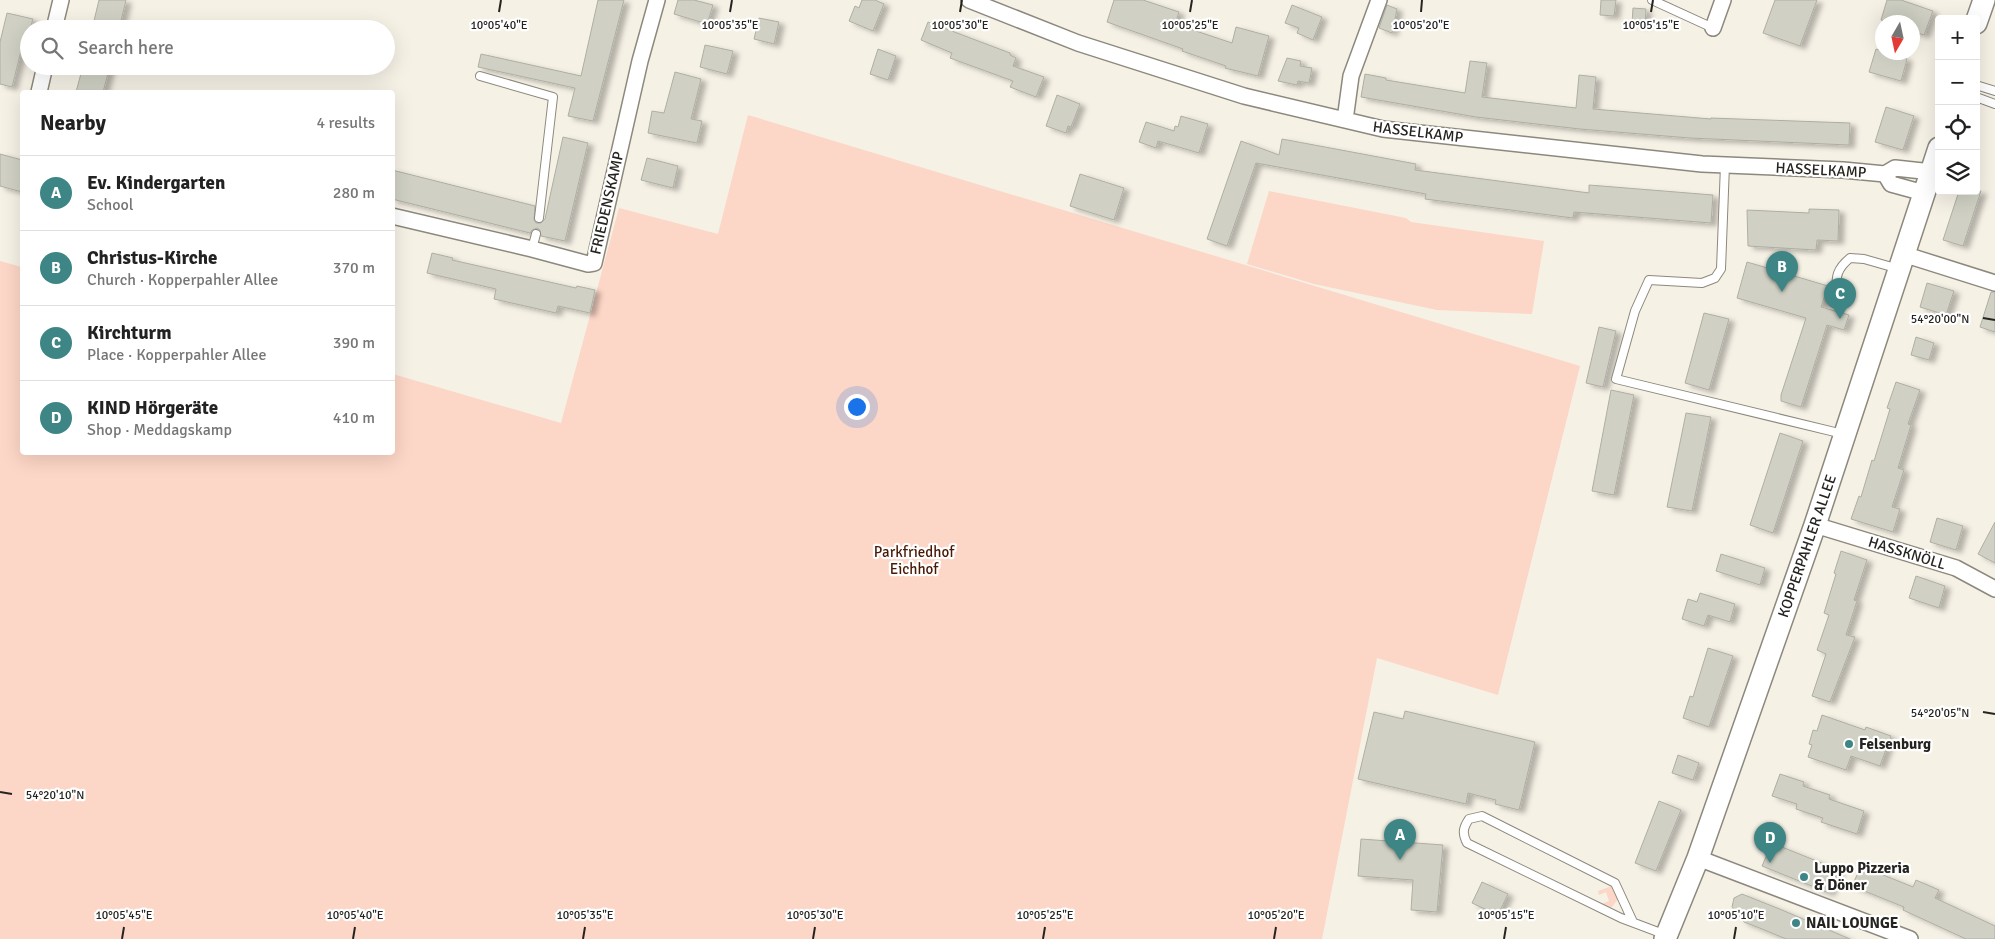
<!DOCTYPE html>
<meta charset="utf-8">
<style>
:root{--surface:#fff;--page:#f2f2f2;--text:#222;--muted:#767676;--line:#e0e0e0;--accent:#3e8685}
body{margin:0;font-family:Signika,sans-serif;background:var(--page);color:var(--text)}
.controls{position:absolute;right:15px;top:15px;display:grid;overflow:hidden;border-radius:5px;box-shadow:0 5px 20px #0002}
.controls button{width:45px;height:45px;display:grid;place-items:center;padding:0;border:0;border-bottom:1px solid var(--line);background:var(--surface);color:var(--text);font:25px sans-serif}
.compass{position:absolute;left:1875px;top:15px;width:45px;height:45px;border-radius:50%;background:var(--surface);box-shadow:0 5px 20px #0002;rotate:189deg}
.you{position:absolute;left:856px;top:406px;width:18px;height:18px;margin:-12px;border:4px solid #fff;border-radius:50%;background:#1a73e8;box-shadow:0 0 0 8px #1a73e833}
.badge{display:grid;place-items:center;width:32px;height:32px;border-radius:50%;background:var(--accent);color:#fff;font-size:16px;font-weight:700}
.pin{position:absolute;translate:-50% -41px;filter:drop-shadow(0 1px 2px #0008)}
.pin::after{content:'';position:absolute;top:26px;width:18px;height:15px;background:inherit;clip-path:polygon(0 0,100% 0,50% 100%)}
.list{margin:0;padding:0;list-style:none}
h2{display:flex;justify-content:space-between;align-items:center;height:65px;margin:0;padding:0 20px;font-size:21px}
h2 small{font-size:16px;font-weight:400;color:var(--muted)}
.list li{display:grid;grid-template-columns:32px 1fr auto;gap:15px;align-items:center;box-sizing:border-box;height:75px;padding:0 20px;border-top:1px solid var(--line)}
.list b{display:block;font-size:19px;white-space:nowrap}
.list p{margin:0;font-size:16px;white-space:nowrap;color:var(--muted)}
.list em{font-size:16px;font-style:normal;color:var(--muted)}
.icon{flex:none;width:28px;height:28px;fill:none;stroke:currentColor;stroke-width:2;stroke-linecap:round;stroke-linejoin:round}
.map{position:relative;flex:none;width:1995px;height:939px;overflow:hidden}
.search{position:absolute;background:var(--surface);box-shadow:0 5px 20px #0002;left:20px;top:20px;width:375px;height:55px;display:flex;align-items:center;gap:12px;box-sizing:border-box;padding:0 18px;border-radius:28px;color:var(--muted);font-size:19px}
.panel{position:absolute;background:var(--surface);box-shadow:0 5px 20px #0002;left:20px;top:90px;width:375px;height:365px;border-radius:5px}
.map>svg:first-child{display:block}
.green{fill:#fcd6c6}
.building{fill:#d0d1c4;stroke:#aeaea2;filter:url(#shadow)}
.lines{fill:none;stroke-linecap:round;stroke-linejoin:round}
.lane-casing{stroke:#8d887d;stroke-width:10}
.street-casing{stroke:#8d887d;stroke-width:18}
.secondary-casing{stroke:#8d887d;stroke-width:24}
.lane{stroke:#fff;stroke-width:8}
.street{stroke:#fff;stroke-width:15}
.secondary{stroke:#fff;stroke-width:21}
.ticks{fill:none;stroke:#262420;stroke-width:2}
.poi-dot{fill:#3e8685;stroke:#fff;stroke-width:2}
.labels{text-anchor:middle;dominant-baseline:central;stroke-width:4.5;stroke-linejoin:round;paint-order:stroke}
.street-label{font-size:15px;fill:#262420;stroke:#fff}
.park-label{font-size:15px;fill:#481a04;stroke:#fff}
.poi-label{font-size:15px;font-weight:bold;fill:#262420;stroke:#fff;text-anchor:start}
.ticks-label{font-size:12px;text-anchor:middle;fill:#262420;stroke:#fff;stroke-width:4.5;stroke-linejoin:round;paint-order:stroke}
</style>
<div class="map">
<svg width="1995" height="939" viewBox="0 0 1995 939">
<defs>
<filter id="shadow"><feDropShadow dx="5.5" dy="3" stdDeviation="2.5" flood-color="#0004"/></filter>
</defs>
<rect width="100%" height="100%" fill="#f6f1e5"/>
<path class="green" d="M748,115L1580,366L1498,695L1377,658L1322,939H0V261L22,267V452H392L393,374L561,423L619,208L718,234Z
M1269,191L1406,218L1411,222L1544,241L1532,314L1437,310L1314,284L1247,264Z
M1612,886L1618,899L1612,907L1606,908L1599,905L1609,901L1606,892L1599,895L1598,891Z"/>
<path class="building" d="M99,0H126L119,29H92Z
M598,0H624L593,121L568,116L575,88L478,67L481,54L581,76Z
M678,0H694L713,5L707,24L674,14Z
M862,0H875L884,4L873,31L849,21L855,6L859,8Z
M1114,0H1143L1179,12L1175,24L1232,43L1236,27L1269,36L1258,76L1225,68L1226,66L1182,51L1183,49L1107,22Z
M1601,0H1616L1614,16L1600,15Z
M1775,0H1817L1800,46L1763,33Z
M1887,0H1901L1933,11L1924,35L1912,31V22H1888L1881,20Z
M1292,5L1322,17L1313,40L1297,33L1299,28L1285,23Z
M1387,5L1397,9L1392,33L1379,28Z
M1633,8L1646,9L1645,25L1632,23Z
M7,13L33,19L30,29H29L26,48L22,47L12,87L0,84V42Z
M759,18L779,22L774,44L754,39Z
M928,22L1010,53V55L1016,58L1013,66L1044,77L1036,97L1010,87L1013,81L950,58L952,53L921,40Z
M705,45L733,51L727,74L700,67Z
M878,49L896,56L888,80L870,74Z
M1876,49L1907,59L1901,81L1869,72Z
M1287,58L1301,61L1300,66L1312,68L1309,83L1298,81L1297,85L1278,81Z
M1470,61L1487,63L1482,97L1576,108L1579,75L1596,77L1593,109L1711,119V118L1850,123L1849,145L1690,138L1580,129L1476,117L1361,97L1365,74L1386,78V80L1465,93Z
M83,66H110L103,92H76Z
M675,72L701,79L691,119L702,121L697,143L648,133L652,111L664,113Z
M1057,95L1080,104L1071,127L1068,126L1066,133L1046,126Z
M1886,107L1914,116L1903,150L1875,142Z
M1181,116L1208,124L1199,153L1158,141L1156,148L1139,142L1146,122L1174,131L1175,126L1178,127Z
M563,137L588,143L565,241L541,236L540,230L537,228L532,230L530,233L392,199V170L535,206L534,220L536,223H541L545,219Z
M1282,139L1416,164L1415,170L1589,193V185L1713,195L1711,223L1574,212L1573,218L1425,199L1426,194L1256,163L1227,246L1207,239L1241,141L1279,155Z
M0,154L22,160V192L0,186Z
M647,158L678,166L673,188L641,180Z
M1080,174L1124,188L1114,220L1070,206Z
M1959,191H1981L1963,246L1943,240Z
M1809,209L1839,210L1838,241L1817,240L1816,250L1748,246L1747,210L1809,213Z
M432,253L453,258L452,260L576,288L577,286L595,290L590,313L558,306L556,313L494,299L496,289L427,273Z
M1747,262L1828,286L1821,307L1849,315L1844,330L1827,325L1801,407L1781,401V395L1806,318L1737,298Z
M1927,283L1954,291L1946,315L1920,307Z
M1991,292H1995V332L1980,327Z
M1704,313L1729,319L1709,390L1685,383Z
M1599,327L1616,331L1603,387L1586,383Z
M1916,337L1934,343L1929,360L1911,355Z
M1896,382L1920,390L1908,424L1911,425L1898,468L1904,470L1892,507L1900,509L1893,532L1851,519L1859,496L1861,497L1872,460L1874,461L1890,409L1887,408Z
M1611,390L1634,395L1614,495L1592,491Z
M1686,413L1711,417L1692,511L1667,507Z
M1780,433L1803,441L1773,533L1750,525Z
M1937,518L1963,526L1956,550L1930,542Z
M1995,522V563L1978,554Z
M1841,551L1867,560L1854,600L1857,601L1846,635L1855,637L1830,702L1812,696L1826,654L1817,650L1829,615L1824,613L1836,574L1834,573Z
M1721,554L1765,568L1760,585L1716,571Z
M1916,576L1945,586L1939,608L1909,598Z
M1700,593L1735,604L1730,622L1708,615L1704,626L1682,619L1688,599L1697,602Z
M1708,648L1733,656L1709,727L1683,718L1690,696L1693,697Z
M1405,711L1535,742L1519,810L1495,804L1496,800L1468,793L1466,804L1358,779L1374,712L1403,719Z
M1822,715L1865,730L1866,727L1891,736L1880,766L1851,756L1846,770L1808,757L1812,745L1809,744L1813,730L1817,731Z
M1678,755L1699,763L1693,780L1672,773Z
M1780,774L1804,782L1803,786L1830,795L1829,799L1864,811L1857,834L1821,822L1823,818L1796,809L1797,804L1772,796Z
M1659,801L1681,810L1656,871L1635,863Z
M1361,839L1443,845L1437,912L1411,910L1413,880L1358,876Z
M1772,843L1839,870L1829,893L1762,866Z
M1861,866L1913,887L1916,880L1939,890L1935,898L1995,926V939H1966L1903,910L1904,907L1852,886Z
M1482,882L1508,894L1498,915L1472,903Z
M1742,894L1782,910L1850,939H1786L1762,929L1744,922L1732,907L1734,898Z"/>
<g class="lines">
<defs>
<path id="lane" d="M1652,0L1713,28
M480,76L553,97L539,218
M1976,85L1995,91
M1976,97L1995,104
M1725,165L1721,269L1715,278L1702,283L1649,280L1635,311L1616,379L1843,434
M532,249L536,234
M1836,301C1837,280 1833,272 1850,258L1864,259L1899,269
M1633,922L1615,883L1482,816L1469,819C1463,828 1462,833 1467,843L1621,918L1666,935"/>
<path id="street" d="M969,0L1078,43L1244,96L1383,129L1702,164L1843,170L1885,174L1895,168L1932,172
M1713,28L1723,0
M54,29L61,0
M39,92L45,66
M1345,120L1351,76L1379,0
M1885,174L1891,184L1924,193
M392,216L532,249L588,264L594,263L640,61L657,0
M1903,254L1995,283
M1815,525L1956,568L1995,589
M1698,858L1910,939"/>
<path id="secondary" d="M1976,23L1984,0
M1665,939L1698,858L1815,525L1939,148"/>
</defs>
<use href="#lane" class="lane-casing"/>
<use href="#street" class="street-casing"/>
<use href="#secondary" class="secondary-casing"/>
<use href="#lane" class="lane"/>
<use href="#street" class="street"/>
<use href="#secondary" class="secondary"/>
</g>
<path class="ticks" d="M499,12L501,0M730,12L732,0M960,12L962,0M1190,12L1192,0M1421,12L1422,0M1651,12L1653,0M1983,318L1995,320M1983,712L1995,714M0,792L12,794M122,939L124,927M353,939L355,927M583,939L585,927M813,939L815,927M1043,939L1045,927M1274,939L1276,927M1504,939L1506,927M1734,939L1736,927"/>
<g class="poi-dot">
<circle cx="1849" cy="744" r="5"/>
<circle cx="1804" cy="877" r="5"/>
<circle cx="1796" cy="923" r="5"/>
</g>
<g class="labels">
<g class="street-label">
<text transform="translate(1418 132) rotate(7)">HASSELKAMP</text>
<text transform="translate(1821 170) rotate(3)">HASSELKAMP</text>
<text transform="translate(607 203) rotate(-77)">FRIEDENSKAMP</text>
<text transform="translate(1807 546) rotate(-71)">KOPPERPAHLER ALLEE</text>
<text transform="translate(1907 553) rotate(17)">HASSKNÖLL</text>
</g>
<g class="park-label">
<text x="914" y="552">Parkfriedhof<tspan x="914" dy="17">Eichhof</tspan></text>
</g>
<g class="poi-label">
<text x="1859" y="744">Felsenburg</text>
<text x="1814" y="868">Luppo Pizzeria<tspan x="1814" dy="17">&amp; Döner</tspan></text>
<text x="1806" y="923">NAIL LOUNGE</text>
</g>
</g>
<g class="ticks-label">
<text x="499" y="29">10°05'40"E</text>
<text x="730" y="29">10°05'35"E</text>
<text x="960" y="29">10°05'30"E</text>
<text x="1190" y="29">10°05'25"E</text>
<text x="1421" y="29">10°05'20"E</text>
<text x="1651" y="29">10°05'15"E</text>
<text x="1940" y="323">54°20'00"N</text>
<text x="1940" y="717">54°20'05"N</text>
<text x="55" y="799">54°20'10"N</text>
<text x="124" y="919">10°05'45"E</text>
<text x="355" y="919">10°05'40"E</text>
<text x="585" y="919">10°05'35"E</text>
<text x="815" y="919">10°05'30"E</text>
<text x="1045" y="919">10°05'25"E</text>
<text x="1276" y="919">10°05'20"E</text>
<text x="1506" y="919">10°05'15"E</text>
<text x="1736" y="919">10°05'10"E</text>
</g>
</svg>
<div class="controls">
<button>+</button>
<button>−</button>
<button><svg class="icon" aria-label="locate" viewBox="0 0 24 24"><circle cx="12" cy="12" r="6"/><path d="M12 2v4M12 18v4M2 12h4M18 12h4"/></svg></button>
<button><svg class="icon" aria-label="layers" viewBox="0 0 24 24"><path d="M12 4l9 5-9 5-9-5zM3 14l9 5 9-5"/></svg></button>
</div>
<svg class="compass" viewBox="-18 -18 36 36"><path d="M0-13l5 13h-10z" fill="#e53935"/><path d="M0 13l5-13h-10z" fill="#767676"/></svg>
<div class="you"></div>
<div class="pin badge" style="left:1400px;top:860px">A</div>
<div class="pin badge" style="left:1782px;top:292px">B</div>
<div class="pin badge" style="left:1840px;top:319px">C</div>
<div class="pin badge" style="left:1770px;top:863px">D</div>
<div class="search"><svg class="icon" aria-label="search" viewBox="0 0 24 24"><circle cx="10" cy="10" r="6"/><path d="M15 15l6 6"/></svg>Search here</div>
<section class="panel">
<h2>Nearby<small>4 results</small></h2>
<ul class="list">
<li><span class="badge">A</span><div><b>Ev. Kindergarten</b><p>School</p></div><em>280 m</em></li>
<li><span class="badge">B</span><div><b>Christus-Kirche</b><p>Church · Kopperpahler Allee</p></div><em>370 m</em></li>
<li><span class="badge">C</span><div><b>Kirchturm</b><p>Place · Kopperpahler Allee</p></div><em>390 m</em></li>
<li><span class="badge">D</span><div><b>KIND Hörgeräte</b><p>Shop · Meddagskamp</p></div><em>410 m</em></li>
</ul>
</section>
</div>
